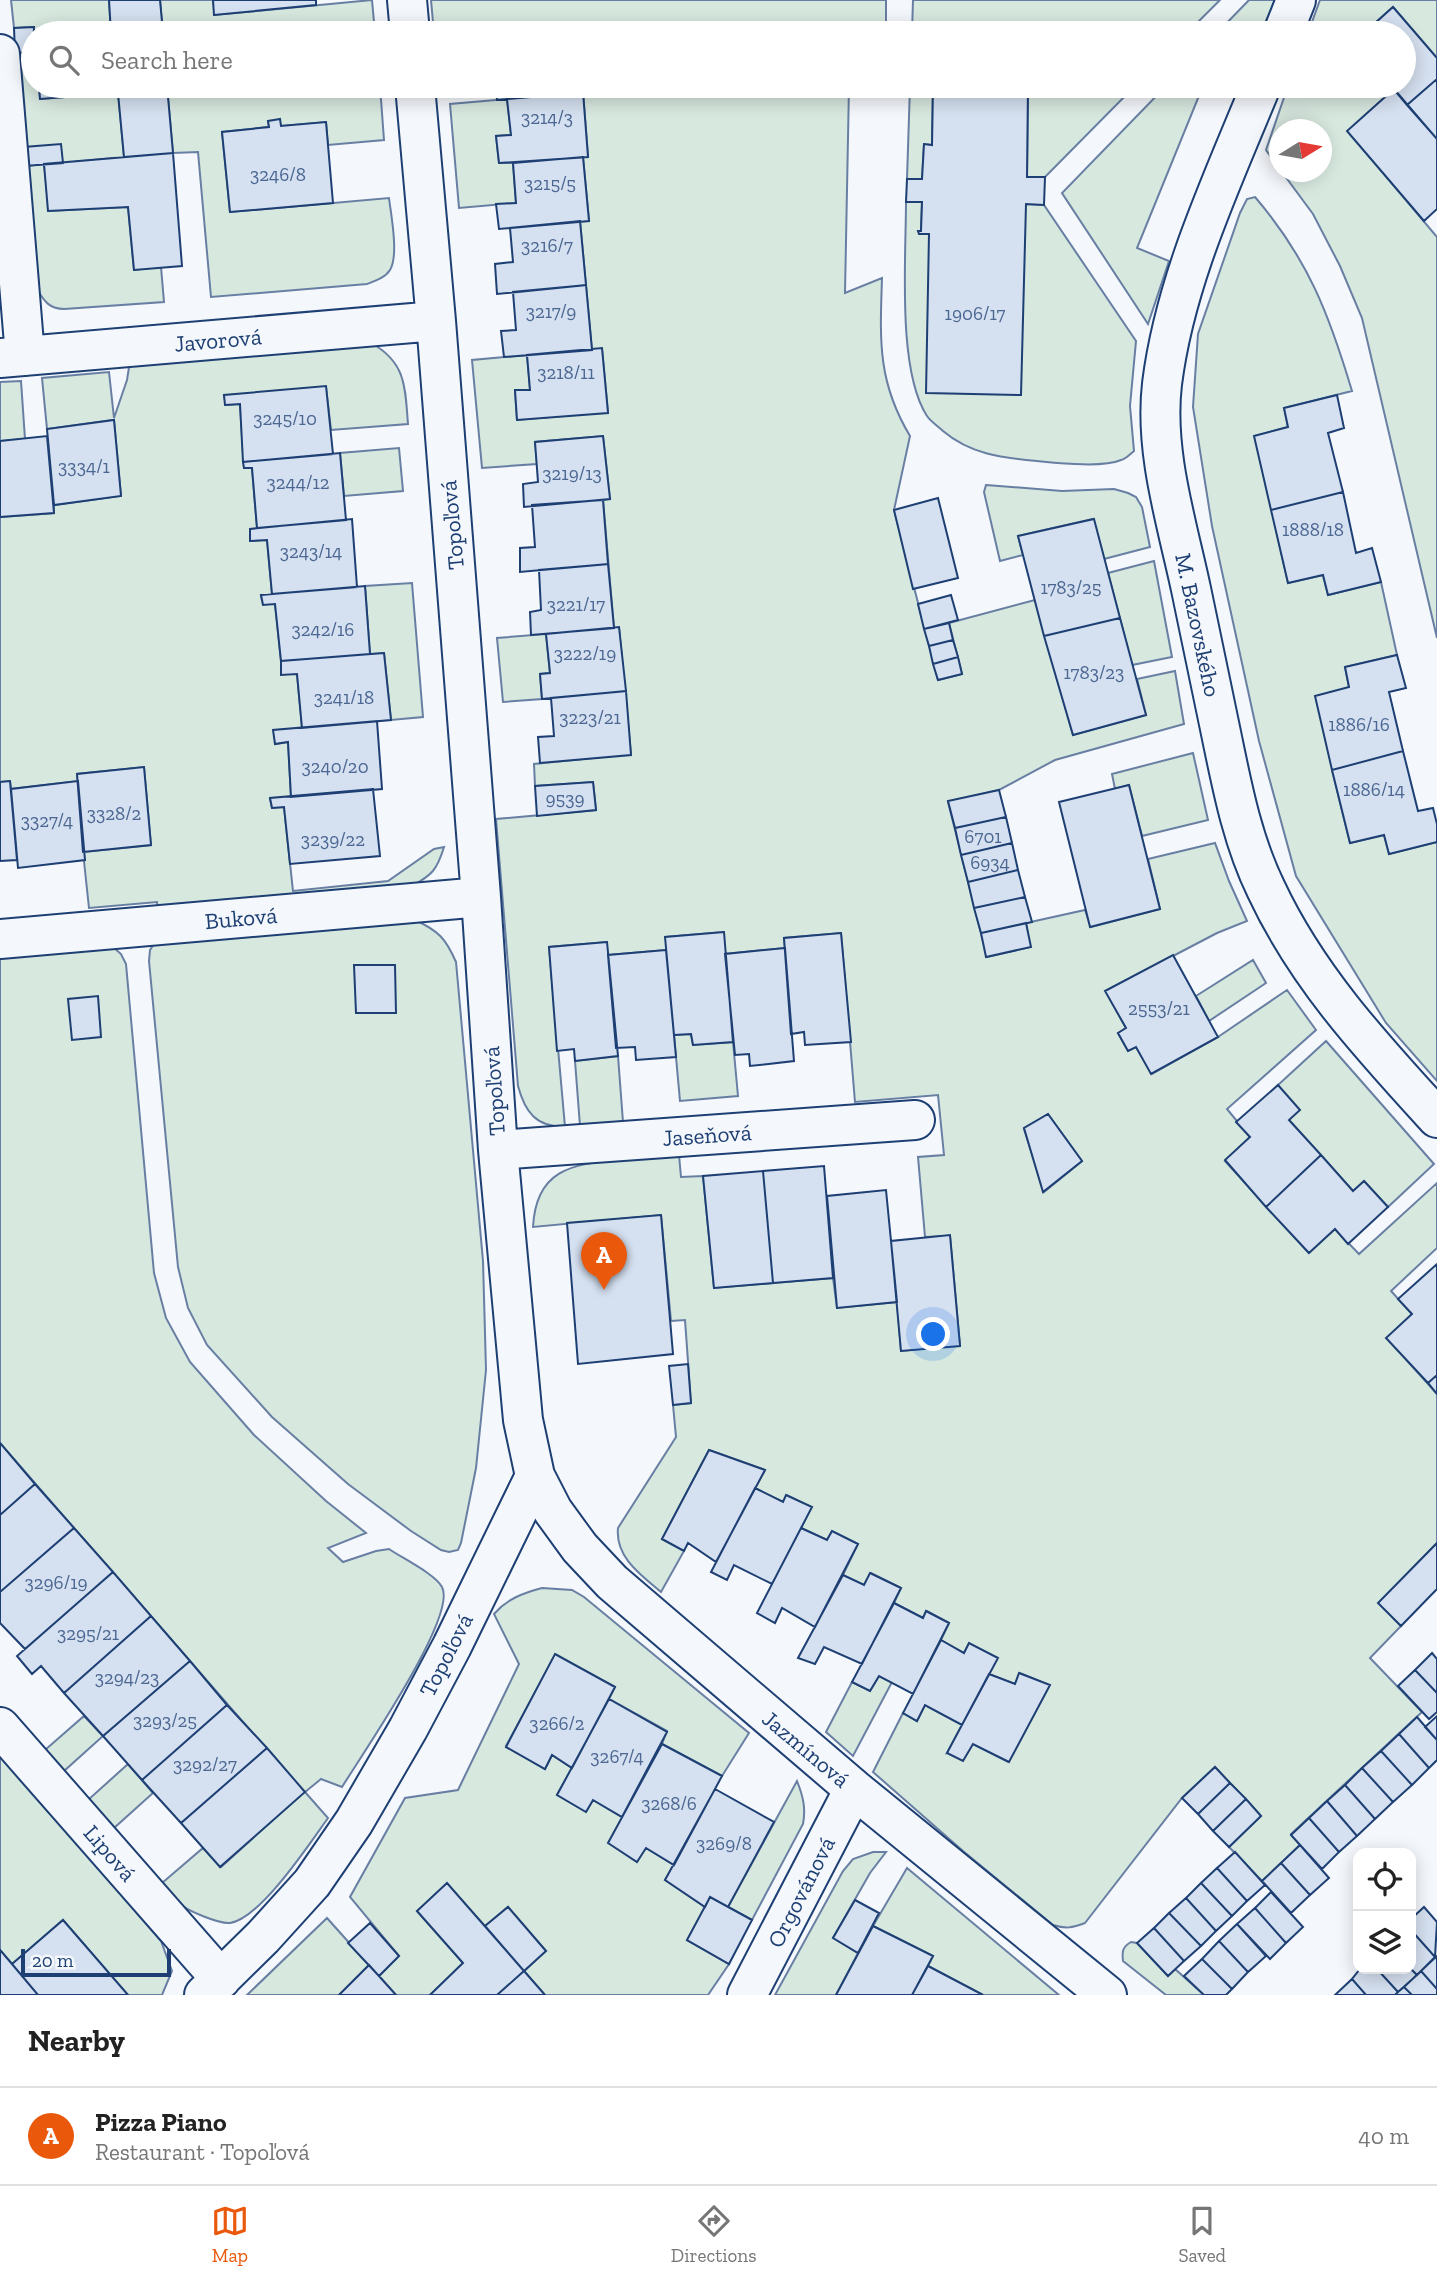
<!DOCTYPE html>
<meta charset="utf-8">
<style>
:root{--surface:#fff;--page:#f6f6f6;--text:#222;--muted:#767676;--line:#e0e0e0;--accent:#ea580c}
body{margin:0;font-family:"Zilla Slab",serif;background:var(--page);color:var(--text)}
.controls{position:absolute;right:21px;bottom:21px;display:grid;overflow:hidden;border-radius:14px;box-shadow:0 4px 18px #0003}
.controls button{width:63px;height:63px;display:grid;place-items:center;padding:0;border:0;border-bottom:2px solid var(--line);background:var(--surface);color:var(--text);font:35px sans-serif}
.compass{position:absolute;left:1269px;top:119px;width:63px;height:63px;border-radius:50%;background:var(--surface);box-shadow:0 4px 18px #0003;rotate:79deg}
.scale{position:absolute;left:21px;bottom:18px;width:150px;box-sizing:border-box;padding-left:7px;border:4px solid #1d3f73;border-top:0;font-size:19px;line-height:24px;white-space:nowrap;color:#1d3f73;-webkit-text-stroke:5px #f4f7fb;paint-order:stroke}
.you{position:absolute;left:934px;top:1335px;width:24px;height:24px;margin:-18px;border:5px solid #fff;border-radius:50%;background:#1a73e8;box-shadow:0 0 0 10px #1a73e833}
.badge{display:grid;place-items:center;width:46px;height:46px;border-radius:50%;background:var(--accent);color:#fff;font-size:23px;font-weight:700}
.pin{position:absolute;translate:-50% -58px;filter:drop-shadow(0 2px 4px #0008)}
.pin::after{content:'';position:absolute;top:37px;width:24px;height:21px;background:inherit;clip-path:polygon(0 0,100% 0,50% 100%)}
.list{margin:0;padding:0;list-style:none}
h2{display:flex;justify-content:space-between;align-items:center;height:91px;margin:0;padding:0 28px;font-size:30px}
h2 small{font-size:23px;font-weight:400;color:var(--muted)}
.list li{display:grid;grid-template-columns:46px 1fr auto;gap:21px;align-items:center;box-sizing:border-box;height:98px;padding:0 28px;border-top:2px solid var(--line)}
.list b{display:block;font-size:26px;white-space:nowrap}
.list p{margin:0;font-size:23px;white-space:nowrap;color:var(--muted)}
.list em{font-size:23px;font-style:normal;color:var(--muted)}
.icon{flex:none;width:38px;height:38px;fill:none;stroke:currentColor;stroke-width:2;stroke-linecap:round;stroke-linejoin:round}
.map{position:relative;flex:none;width:1437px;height:1995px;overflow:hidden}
.search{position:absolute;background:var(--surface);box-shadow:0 4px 18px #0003;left:21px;right:21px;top:21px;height:77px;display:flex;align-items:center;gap:18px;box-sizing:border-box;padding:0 24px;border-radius:38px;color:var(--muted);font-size:26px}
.sheet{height:189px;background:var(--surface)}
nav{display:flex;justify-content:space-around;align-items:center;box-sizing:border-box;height:98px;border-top:2px solid var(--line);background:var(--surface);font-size:19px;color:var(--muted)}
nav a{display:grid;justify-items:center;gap:4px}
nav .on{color:var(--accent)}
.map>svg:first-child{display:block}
.green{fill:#d7e8df;stroke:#687fa3;stroke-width:2;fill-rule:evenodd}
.building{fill:#d5e0f0;stroke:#1d3f73;stroke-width:2}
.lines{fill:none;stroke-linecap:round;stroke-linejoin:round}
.minor-casing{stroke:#1d3f73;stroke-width:42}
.minor{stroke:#f4f7fb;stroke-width:38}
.labels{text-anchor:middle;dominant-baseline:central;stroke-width:5;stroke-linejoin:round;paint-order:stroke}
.number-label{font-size:19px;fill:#4b6792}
.street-label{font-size:23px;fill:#1d3f73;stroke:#f4f7fb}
</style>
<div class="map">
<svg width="1437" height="1995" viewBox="0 0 1437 1995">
<rect width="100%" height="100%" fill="#f4f7fb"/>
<path class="green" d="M11,0H109L111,33H34L33,27L14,28Z
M160,0H213L215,15L372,0L375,33H163Z
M431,0H886V33H583L581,27L513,33H434Z
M913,0H1220L1187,33H912Z
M1249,0H1275L1261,33H1217Z
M1320,0H1437V58L1393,7L1364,33H1308Z
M33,52V86H39L40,99L118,93L124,157L63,163L24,147L15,53Z
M167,86H380L384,140L328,145L326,122L281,126L279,120L268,121L269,127L222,132L230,212L389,198C391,215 399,255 390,270C385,278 375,281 367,284L211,297L198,152L173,153Z
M589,86H849L845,293L882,278C880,339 877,381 910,436L894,510L938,680L962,674L949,623L1035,600L1073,735L1146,715L1137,679L1175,671L1184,724L1055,760L999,790L948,802L987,957L1030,947L1026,923L1085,910L1091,927L1160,909L1148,859L1215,843L1229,881L1247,921L1217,933L1106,991L1126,1028L1118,1033L1128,1051L1136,1047L1152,1074L1218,1037L1287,990L1316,1030L1227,1109L1250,1137L1225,1161L1308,1252L1335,1229L1359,1254L1437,1183V1248L1391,1291L1412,1314L1387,1338L1437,1394V1543L1379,1603L1401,1626L1370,1658L1422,1712L1291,1834L1300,1845L1262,1881L1229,1847L1261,1816L1215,1767L1182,1798L1085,1923C1072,1928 1066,1929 1053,1925L963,1851L873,1772L903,1713L917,1721L925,1705L962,1725L947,1753L973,1744L1008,1762L1049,1685L1020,1673L1015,1684L989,1674L997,1658L969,1643L964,1653L941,1640L949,1623L927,1611L923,1618L894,1603L901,1588L871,1573L864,1585L843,1575L858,1544L832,1531L827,1540L801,1528L811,1507L787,1495L783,1502L755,1488L765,1470L709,1450L662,1539L684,1551L661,1592C641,1575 615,1557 618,1528L676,1437L673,1405L691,1403L685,1320L671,1321L661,1215L533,1227C536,1170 571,1164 619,1160C639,1158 659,1157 679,1155L681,1177L703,1176L714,1288L833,1278L837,1308L897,1302L901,1351L960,1345L950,1236L925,1237L918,1157L944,1155L938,1095L855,1102L841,933L784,938L785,948L725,954L723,932L666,937V950L608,955L606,942L549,947L565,1127C536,1127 525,1112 518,1086L496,819L596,810L593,782L535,786L534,764L631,754L619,628H614L603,500L610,499L603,436L535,442L537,464L482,468L472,360L527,355L530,390H515L517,420L608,412L602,349L592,350L580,221L589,220L583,157L588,156L583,92H589ZM1048,1114L1082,1161L1044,1192L1024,1129Z
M910,86H933L932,145L924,144L922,179H907Z
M1028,86H1135L1045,177H1027Z
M1166,86H1203L1137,248L1169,261L1148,324L1062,193Z
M1288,86H1391L1394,89L1348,131L1437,237V638L1362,318L1340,266L1313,214L1282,172H1322V130H1280L1279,168L1266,150Z
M507,99L511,135L496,136L499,163H513L516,203L459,208L450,104Z
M44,164L49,211L128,207L134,270L161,267L164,302L64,309C50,309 45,302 38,291L25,166Z
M1255,197C1308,259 1329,314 1352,391L1284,408L1288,427L1255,436L1288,583L1323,575L1328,595L1381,582L1397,655L1345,667L1349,687L1332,770L1350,843L1384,835L1389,854L1437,842V1081L1386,1023L1296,876L1259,741L1212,526L1193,407L1198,334L1240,213L1247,199Z
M906,202H922L921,231H919V233L1026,204L1044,205L1136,341L1130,406L1134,451C1130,454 1126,459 1121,460C1102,468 1058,463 1037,461C1002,458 970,454 943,431C938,426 931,422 927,416C897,370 906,258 906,202Z
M373,344C407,364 405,389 408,424L331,430L326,387L224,396L226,405L240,404L244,468H252L257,528L250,529V541L267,540L272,594L261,596L263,604H275L281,661L297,674L302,728L275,744L288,742L291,797L270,799L272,808L284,807L293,891L388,881L434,849L444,847C437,870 432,875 412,886L158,910L157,902L89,908L83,852L151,845L144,767L77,774L78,781L11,789L10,781L0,782V517L54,513V505L121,496L114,420L47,429L42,378L109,372L114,418L127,380L130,361Z
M21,381L25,439L0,441V382Z
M399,448L403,491L344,496L340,453Z
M986,485L1062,491L1114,489L1128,493L1136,497L1142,507L1150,547L1104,559L1093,519L1018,536L1023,555L1000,561L984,492Z
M1154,561L1172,657L1132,665L1108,573Z
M412,583L423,717L391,720L384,653L370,654L365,586Z
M546,634L550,673L540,674L542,699L503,702L497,638Z
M1193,753L1208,820L1142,836L1129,785L1115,789L1112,774Z
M415,920C439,931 446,939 456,962L483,1261L486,1370L476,1468L461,1543L458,1550L449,1552L441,1550L411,1531L348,1484L272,1417L207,1345L188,1308L178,1267L149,961L150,950L156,941Z
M113,947L121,954L126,964L154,1273L166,1318L190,1362L254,1435L326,1501L366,1533L328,1548L343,1562L376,1551L389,1549C402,1558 435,1574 442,1587C458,1616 361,1756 342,1787L321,1779L305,1792L328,1818C310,1843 260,1919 230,1923C219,1924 188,1911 180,1904C174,1898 168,1890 162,1883L203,1848L221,1867L304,1792L0,1443V957Z
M1253,960L1266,983L1209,1021L1196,996Z
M691,1034L693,1045L733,1042L738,1096L680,1101L674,1035Z
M1326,1041L1434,1164L1388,1207L1365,1182L1353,1191L1289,1120L1278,1085Z
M618,1056L623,1122L580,1126L575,1061Z
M542,1588L572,1590L584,1597L749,1733L722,1776L662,1744L667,1731L609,1699L615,1687L555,1655L506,1746L545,1769L552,1755L572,1768L557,1795L586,1812L593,1800L622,1817L646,1848L674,1865L665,1880L705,1907L687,1940L729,1964L708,1995H545L524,1971L546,1951L508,1907L485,1926L447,1884L417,1911L463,1963L430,1995H396L379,1976L399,1956L350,1897L405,1798L458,1790L519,1664L494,1614C507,1599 523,1593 542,1588Z
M879,1676L892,1682L853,1756L826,1732L852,1682L870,1691Z
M84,1716L103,1736L64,1771L45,1750Z
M0,1754L161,1941L172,1971L162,1995H128L63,1920L12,1964L0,1950Z
M128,1764L153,1793L114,1828L88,1800Z
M797,1781C803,1796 806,1808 803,1824L752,1920L728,1907Z
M873,1852H886L870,1873L833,1938L858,1953L836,1995H775L843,1871L853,1859Z
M907,1868L1059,1995H983L928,1966L933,1956L873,1926Z
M327,1918L369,1965L339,1995H247Z
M1131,1942L1137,1943L1168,1976L1175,1969L1204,1995H1166L1123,1961C1122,1952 1122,1947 1131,1942Z"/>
<path class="building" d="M109,0H160L163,33H111Z
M213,0H316V5L214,15Z
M1393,7L1437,58V79L1407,105L1391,86H1404V33H1364Z
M34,27L33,52L15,53L14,28Z
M582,27L583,33H513Z
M1437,79V139L1407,105Z
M39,86H167L173,153L124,157L118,93L40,99Z
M496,86H589V92L497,100Z
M933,86H1028L1027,177H1045L1044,205L1026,204L1021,395L926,393L929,234H919L918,231H921L922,202H906L907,179H922L924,144L932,145Z
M1394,89L1437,139V209L1424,221L1347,131Z
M583,92L588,157L499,163L496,136L511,135L507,99Z
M280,119L281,126L326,122L333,203L230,212L222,132L269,127L268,121Z
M61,144L63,163L25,166L24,147Z
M173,153L182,266L134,270L128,207L48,211L44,164Z
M583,157L589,221L499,229L496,204L516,203L513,163Z
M580,221L586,285L497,294L495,264L513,262L510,228Z
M586,285L592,350L504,357L501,331L516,330L513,292Z
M602,348L608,413L517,420L515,390H530L527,355Z
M326,386L333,454L243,462L240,404L225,405L224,395Z
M1337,395L1344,428L1328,433L1343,492L1271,510L1254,436L1288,427L1284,408Z
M114,420L121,496L54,505L47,429Z
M47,436L54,513L0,517V441Z
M603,436L610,499L524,507L523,484L538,482L535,442Z
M340,453L346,520L257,528L252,468H244L243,462Z
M1343,492L1356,553L1372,548L1381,582L1328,595L1323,575L1288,583L1271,510Z
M938,498L958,578L913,589L894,510Z
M603,500L608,564L520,572V548L535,547L532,505Z
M352,519L357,587L272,594L267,540L250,541V529Z
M1094,519L1120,618L1044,636L1018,536Z
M608,564L614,628L531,635L530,612L541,610L539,570Z
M365,586L370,654L281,661L275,604L263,605L261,595Z
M951,595L958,620L924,629L918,604Z
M1120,618L1146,715L1073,735L1044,636Z
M949,623L953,640L929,646L924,629Z
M619,627L626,691L542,699L540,674L550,673L546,634Z
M953,640L958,657L933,664L929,646Z
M384,653L391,720L302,728L297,674L281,675V661Z
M1397,655L1406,688L1389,692L1403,751L1332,770L1315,696L1349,687L1345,667Z
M958,657L962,674L938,680L933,664Z
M626,691L631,755L540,763L538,737L554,736L551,698Z
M377,721L382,789L291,797L288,742L275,744L273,730Z
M1403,751L1418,811L1433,808L1437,824V842L1389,854L1384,835L1350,843L1332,770Z
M144,767L151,845L83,852L77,774Z
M10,781L17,860L0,861V782Z
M78,781L85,860L18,868L11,789Z
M593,782L596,810L537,816L535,786Z
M1129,785L1160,909L1090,927L1059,802Z
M373,789L380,856L290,864L284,807L272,808L270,798Z
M999,790L1006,817L955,828L948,801Z
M1006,817L1012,843L961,855L955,828Z
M1012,843L1018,870L968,882L961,855Z
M1018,870L1025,897L974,908L968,882Z
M1025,897L1032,922L981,933L974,908Z
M1026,923L1031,947L986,957L981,933Z
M724,932L733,1042L693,1045L691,1034L674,1035L665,937Z
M841,933L851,1042L805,1045L804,1032L791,1034L784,938Z
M607,942L618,1056L575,1061L574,1049L557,1051L549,947Z
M785,948L794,1061L750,1066L749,1054L735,1055L725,954Z
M666,950L676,1057L636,1060L635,1047L616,1048L608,955Z
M1173,955L1218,1037L1151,1074L1136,1047L1128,1051L1118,1033L1126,1028L1105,991Z
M354,965H395L396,1013H356Z
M98,996L101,1037L72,1040L68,999Z
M1278,1085L1300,1110L1289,1120L1321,1155L1266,1207L1225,1160L1250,1137L1236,1122Z
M1048,1114L1082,1161L1043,1192L1024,1128Z
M1321,1155L1353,1191L1364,1181L1388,1207L1348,1244L1335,1229L1309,1253L1266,1207Z
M824,1166L833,1278L773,1283L763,1171Z
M763,1171L773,1283L714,1288L703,1176Z
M886,1190L897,1302L837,1308L827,1196Z
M661,1215L673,1354L578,1364L567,1223Z
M950,1235L960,1346L901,1351L891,1241Z
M1437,1264V1375L1428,1383L1386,1338L1412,1314L1398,1299Z
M688,1364L691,1403L673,1405L669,1366Z
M1437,1375V1394L1428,1383Z
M0,1443L35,1484L0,1515Z
M709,1450L765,1470L716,1562L688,1543L684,1551L662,1539Z
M35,1484L74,1528L0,1592V1515Z
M755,1488L783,1502L786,1495L812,1507L772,1584L734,1565L727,1580L711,1572Z
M74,1528L113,1572L25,1649L0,1623V1592Z
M801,1528L827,1540L832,1531L858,1544L815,1627L782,1608L775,1623L757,1613Z
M1437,1543V1589L1401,1626L1378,1603Z
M113,1572L151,1616L64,1693L41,1666L32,1674L17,1656Z
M870,1573L901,1588L862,1664L824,1647L815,1664L798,1658L843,1575L864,1585Z
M894,1603L923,1618L926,1611L949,1623L913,1694L879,1676L870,1691L852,1682Z
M151,1616L190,1661L103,1736L64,1693Z
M941,1640L964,1653L969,1643L998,1658L962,1725L925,1705L917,1721L903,1713Z
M1432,1653L1437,1659V1693L1415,1670Z
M555,1654L615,1687L572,1768L552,1755L545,1769L506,1747Z
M190,1661L227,1705L142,1780L103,1736Z
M1415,1670L1437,1693V1712L1429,1719L1398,1686Z
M1019,1673L1050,1685L1009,1762L973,1744L963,1761L947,1753L989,1674L1015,1684Z
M609,1699L667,1732L622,1817L593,1800L586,1812L557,1795Z
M227,1705L267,1748L181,1823L142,1780Z
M1437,1716V1740L1425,1727Z
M1417,1717L1437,1740V1760L1429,1768L1399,1734Z
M1399,1734L1429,1768L1412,1785L1381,1751Z
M662,1744L722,1776L674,1865L646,1848L637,1862L608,1843Z
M267,1748L305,1792L220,1867L181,1823Z
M1381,1751L1412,1785L1393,1802L1362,1768Z
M1215,1767L1230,1783L1198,1814L1182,1798Z
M1362,1768L1393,1802L1375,1819L1345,1785Z
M1230,1783L1246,1799L1213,1831L1198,1814Z
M1345,1785L1375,1819L1357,1836L1327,1801Z
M715,1789L774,1822L728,1907L710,1897L705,1907L665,1880Z
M1246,1799L1261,1816L1229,1847L1213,1831Z
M1327,1801L1357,1836L1339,1852L1309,1818Z
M1309,1818L1339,1852L1322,1869L1291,1835Z
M1300,1845L1329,1878L1310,1895L1281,1863Z
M1235,1852L1265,1885L1247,1901L1217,1868Z
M1281,1863L1310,1895L1291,1913L1262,1881Z
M1217,1868L1247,1901L1232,1916L1201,1883Z
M447,1883L524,1971L497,1995H430L463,1963L417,1911Z
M1201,1883L1232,1916L1216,1931L1186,1898Z
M1271,1892L1303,1927L1286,1943L1255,1908Z
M710,1897L752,1920L729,1964L687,1940Z
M1186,1898L1216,1931L1201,1946L1169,1913Z
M855,1900L879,1913L858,1953L833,1938Z
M508,1907L546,1951L524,1971L485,1926Z
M1424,1907L1437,1922L1435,1957L1411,1930V1919Z
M1255,1908L1286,1943L1270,1959L1237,1924Z
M1169,1913L1201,1946L1184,1961L1154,1928Z
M63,1920L128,1995H38L12,1964Z
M370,1923L399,1956L379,1976L348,1943Z
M1237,1924L1266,1956L1248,1972L1219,1941Z
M873,1926L933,1956L912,1995H836Z
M1154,1928L1184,1961L1168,1976L1137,1943Z
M1411,1930L1435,1957L1417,1975L1411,1969Z
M1219,1941L1248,1972L1232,1989L1202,1959Z
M0,1950L12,1964L38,1995H0Z
M1437,1956V1989L1421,1971Z
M1202,1959L1232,1989L1226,1995H1204L1184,1976Z
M369,1965L396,1995H339Z
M928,1966L983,1995H912Z
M1360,1969H1377L1398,1992L1395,1995H1366L1352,1979Z
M1377,1969H1411L1417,1975L1398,1992Z
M524,1971L545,1995H497Z
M1421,1971L1437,1989V1995H1412L1404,1987Z
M1352,1979L1366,1995H1335Z
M1404,1987L1412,1995H1395L1398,1992Z"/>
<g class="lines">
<defs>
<path id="minor" d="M407,0L410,33
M1283,33L1296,0
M0,54L25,356
M1261,86C1222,182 1175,280 1162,384C1154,452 1177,523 1191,589C1201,637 1211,685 1221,733C1232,786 1242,840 1266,889C1307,977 1372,1047 1437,1118
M0,358L436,321
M0,939L481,897
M498,1150L915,1120
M535,1476L553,1511L580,1548L612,1582L854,1789L1107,1995
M0,1727L221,1979
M204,1995L263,1937L312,1883L354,1822L408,1729L452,1646L535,1476L523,1420L498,1150L481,897L436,321L415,86
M747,1995L854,1789"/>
</defs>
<use href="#minor" class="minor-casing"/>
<use href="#minor" class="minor"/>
</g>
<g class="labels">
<g class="number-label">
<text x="547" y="117">3214/3</text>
<text x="278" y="174">3246/8</text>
<text x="550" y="183">3215/5</text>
<text x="547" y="245">3216/7</text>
<text x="551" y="311">3217/9</text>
<text x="975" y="313">1906/17</text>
<text x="566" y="372">3218/11</text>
<text x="285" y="418">3245/10</text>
<text x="84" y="466">3334/1</text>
<text x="572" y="473">3219/13</text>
<text x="298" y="482">3244/12</text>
<text x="1313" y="529">1888/18</text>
<text x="311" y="551">3243/14</text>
<text x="1071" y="587">1783/25</text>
<text x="576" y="604">3221/17</text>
<text x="323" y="629">3242/16</text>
<text x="585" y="653">3222/19</text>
<text x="1094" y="672">1783/23</text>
<text x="344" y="697">3241/18</text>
<text x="590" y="717">3223/21</text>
<text x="1359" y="724">1886/16</text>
<text x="335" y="766">3240/20</text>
<text x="1374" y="789">1886/14</text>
<text x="565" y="798">9539</text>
<text x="114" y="813">3328/2</text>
<text x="47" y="820">3327/4</text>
<text x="983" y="836">6701</text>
<text x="333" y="839">3239/22</text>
<text x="990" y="862">6934</text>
<text x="1159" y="1008">2553/21</text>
<text x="56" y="1582">3296/19</text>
<text x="88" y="1633">3295/21</text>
<text x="127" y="1677">3294/23</text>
<text x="165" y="1720">3293/25</text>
<text x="557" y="1723">3266/2</text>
<text x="617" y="1756">3267/4</text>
<text x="205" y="1764">3292/27</text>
<text x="669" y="1803">3268/6</text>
<text x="724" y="1843">3269/8</text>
</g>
<g class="street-label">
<text transform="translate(218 340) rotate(-5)">Javorová</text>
<text transform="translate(452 525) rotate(-95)">Topoľová</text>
<text transform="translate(1198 625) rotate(78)">M. Bazovského</text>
<text transform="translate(241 918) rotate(-5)">Buková</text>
<text transform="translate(494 1091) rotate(-94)">Topoľová</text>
<text transform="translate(707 1135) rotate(-4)">Jaseňová</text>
<text transform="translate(446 1655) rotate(-63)">Topoľová</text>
<text transform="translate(806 1749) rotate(40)">Jazmínová</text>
<text transform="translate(110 1853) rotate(49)">Lipová</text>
<text transform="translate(801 1892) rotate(-63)">Orgovánová</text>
</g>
</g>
</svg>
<div class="controls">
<button><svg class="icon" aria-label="locate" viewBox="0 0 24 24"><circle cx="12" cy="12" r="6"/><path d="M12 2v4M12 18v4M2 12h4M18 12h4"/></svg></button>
<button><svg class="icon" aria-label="layers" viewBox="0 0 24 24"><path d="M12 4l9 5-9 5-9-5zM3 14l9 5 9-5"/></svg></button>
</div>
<svg class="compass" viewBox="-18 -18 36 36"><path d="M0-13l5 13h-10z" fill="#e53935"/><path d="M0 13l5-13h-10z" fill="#767676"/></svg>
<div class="scale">20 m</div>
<div class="you"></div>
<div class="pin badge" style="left:604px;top:1290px">A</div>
<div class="search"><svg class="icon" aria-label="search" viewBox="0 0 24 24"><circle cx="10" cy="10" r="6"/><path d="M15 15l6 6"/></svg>Search here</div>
</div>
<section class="sheet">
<h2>Nearby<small></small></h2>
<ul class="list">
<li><span class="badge">A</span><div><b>Pizza Piano</b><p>Restaurant · Topoľová</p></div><em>40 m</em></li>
</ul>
</section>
<nav>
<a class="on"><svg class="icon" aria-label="map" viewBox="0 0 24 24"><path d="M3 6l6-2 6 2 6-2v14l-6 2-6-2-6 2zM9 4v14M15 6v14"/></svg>Map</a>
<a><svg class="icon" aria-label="directions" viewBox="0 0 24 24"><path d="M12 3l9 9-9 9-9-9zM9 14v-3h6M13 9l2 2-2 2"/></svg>Directions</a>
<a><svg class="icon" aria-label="saved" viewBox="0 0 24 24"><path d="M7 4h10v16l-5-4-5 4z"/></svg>Saved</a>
</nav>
